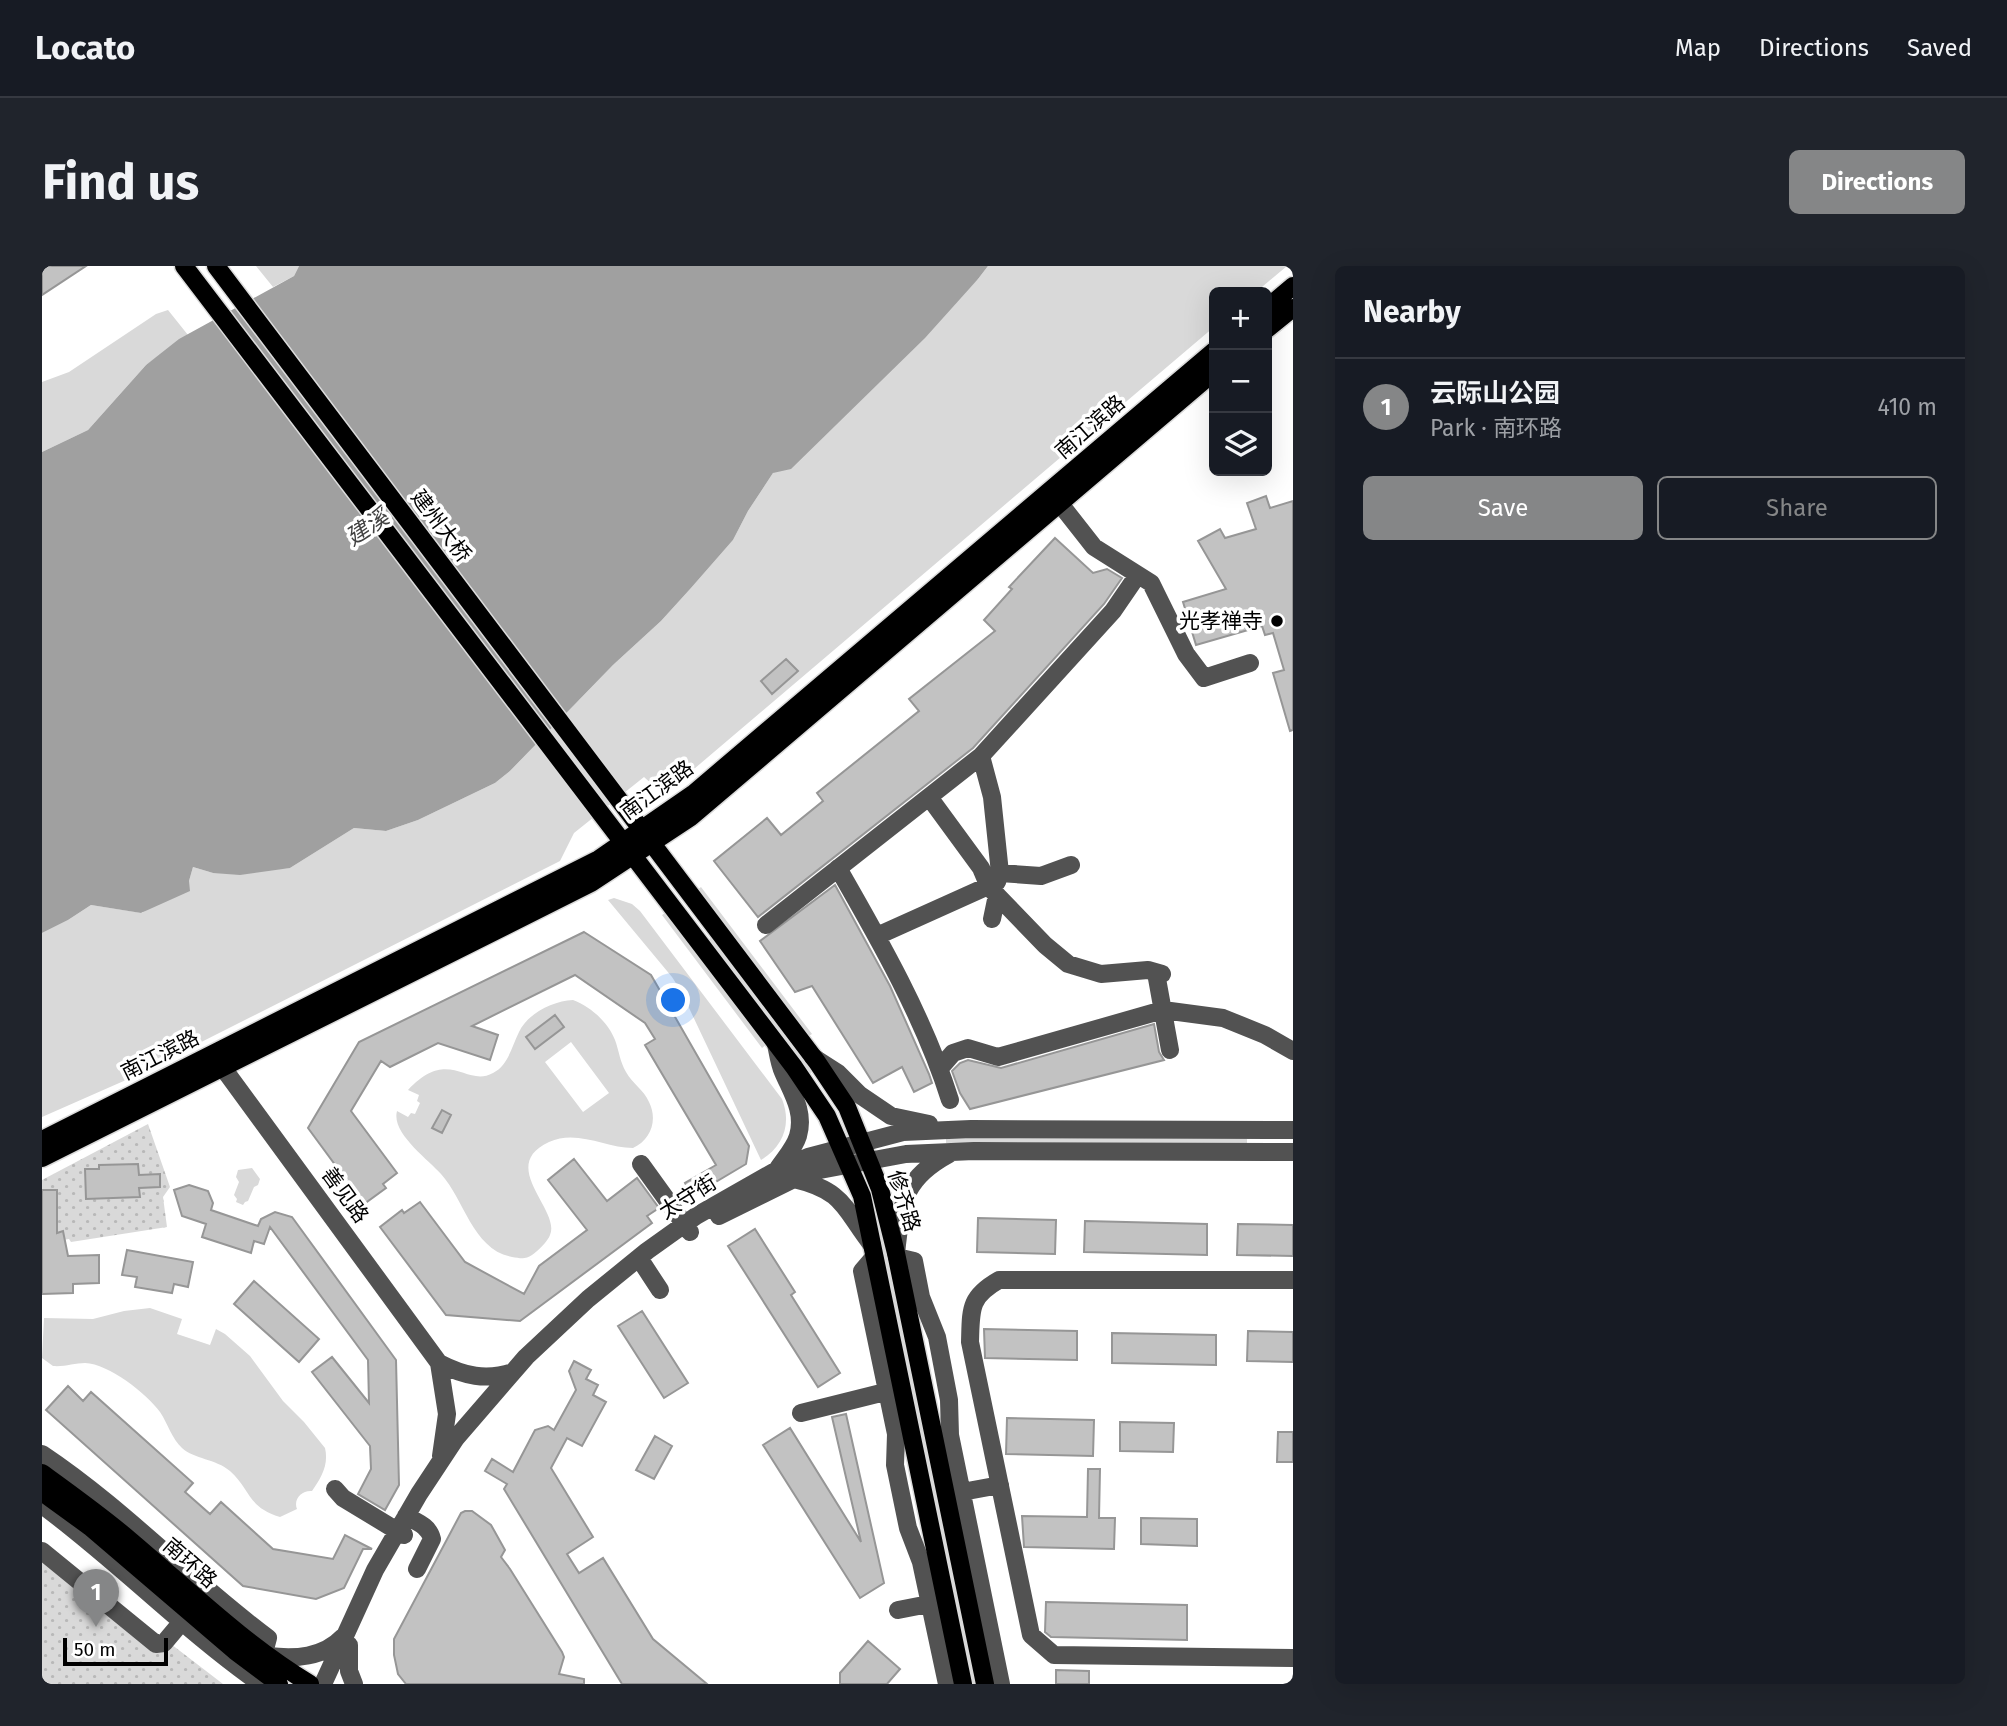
<!DOCTYPE html>
<meta charset="utf-8">
<style>
:root{--surface:#171b24;--page:#20242c;--text:#f1f3f6;--muted:#9ea1a6;--line:#363941;--accent:#858687}
body{margin:0;font-family:"Fira Sans","Noto Sans SC",sans-serif;background:var(--page);color:var(--text)}
.controls{position:absolute;right:21px;top:21px;display:grid;overflow:hidden;border-radius:10px;box-shadow:0 7px 28px #0002}
.controls button{width:63px;height:63px;display:grid;place-items:center;padding:0;border:0;border-bottom:2px solid var(--line);background:var(--surface);color:var(--text);font:35px sans-serif}
.scale{position:absolute;left:21px;bottom:18px;width:105px;box-sizing:border-box;padding-left:7px;border:4px solid #000;border-top:0;font-size:19px;line-height:24px;white-space:nowrap;color:#000;-webkit-text-stroke:5px #fff;paint-order:stroke}
.you{position:absolute;left:632px;top:735px;width:24px;height:24px;margin:-18px;border:5px solid #fff;border-radius:50%;background:#1a73e8;box-shadow:0 0 0 10px #1a73e833}
.badge{display:grid;place-items:center;width:46px;height:46px;border-radius:50%;background:var(--accent);color:#fff;font-size:23px;font-weight:700}
.pin{position:absolute;translate:-50% -58px;filter:drop-shadow(0 2px 4px #0008)}
.pin::after{content:'';position:absolute;top:37px;width:24px;height:21px;background:inherit;clip-path:polygon(0 0,100% 0,50% 100%)}
.list{margin:0;padding:0;list-style:none}
h2{display:flex;justify-content:space-between;align-items:center;height:91px;margin:0;padding:0 28px;font-size:30px}
h2 small{font-size:23px;font-weight:400;color:var(--muted)}
.list li{display:grid;grid-template-columns:46px 1fr auto;gap:21px;align-items:center;box-sizing:border-box;height:98px;padding:0 28px;border-top:2px solid var(--line)}
.list b{display:block;font-size:26px;white-space:nowrap}
.list p{margin:0;font-size:23px;white-space:nowrap;color:var(--muted)}
.list em{font-size:23px;font-style:normal;color:var(--muted)}
.actions{display:flex;gap:14px;padding:21px 28px}
.actions a{flex:1;padding:16px 0;border:2px solid var(--accent);border-radius:10px;text-align:center;font-size:24px;color:var(--accent)}
.actions .main{background:var(--accent);color:#fff}
.icon{flex:none;width:38px;height:38px;fill:none;stroke:currentColor;stroke-width:2;stroke-linecap:round;stroke-linejoin:round}
.map{position:relative;flex:none;width:1251px;height:1418px;overflow:hidden;border-radius:10px}
header{display:flex;align-items:center;gap:42px;box-sizing:border-box;height:98px;padding:0 35px;background:var(--surface);border-bottom:2px solid var(--line)}
header strong{font-size:33px}
nav{display:flex;gap:38px;margin-inline-start:auto;font-size:24px}
.intro{display:flex;align-items:center;justify-content:space-between;box-sizing:border-box;height:168px;padding:0 42px}
h1{margin:0;font-size:49px}
.button{padding:18px 32px;border-radius:10px;background:var(--accent);color:#fff;font-size:24px;font-weight:700}
main{display:flex;gap:42px;padding:0 42px}
aside{flex:1;background:var(--surface);border-radius:10px;box-shadow:0 7px 28px #0002}
.map>svg:first-child{display:block}
.grass{fill:#d9d9d9;fill-rule:evenodd}
.park{fill:url(#park-dots)}
.water{fill:#a0a0a0}
.building{fill:#c2c2c2;stroke:#969696;stroke-width:2}
.lines{fill:none;stroke-linecap:round;stroke-linejoin:round}
.major-casing{stroke:#dbdbdb;stroke-width:21}
.minor{stroke:#525252;stroke-width:18}
.major{stroke:#000;stroke-width:18}
.poi-dot{fill:#000;stroke:#fff;stroke-width:2.5}
.labels{text-anchor:middle;dominant-baseline:central;stroke-width:7;stroke-linejoin:round;paint-order:stroke}
.street-label{font-size:21px;fill:#000;stroke:#fff}
.poi-label{font-size:21px;fill:#000;stroke:#fff;text-anchor:end}
.water-label{font-size:23px;font-style:italic;fill:#414141;stroke:#fff}
</style>
<header>
<strong>Locato</strong>
<nav><a>Map</a><a>Directions</a><a>Saved</a></nav>
</header>
<div class="intro"><h1>Find us</h1><a class="button">Directions</a></div>
<main>
<div class="map">
<svg width="1251" height="1418" viewBox="0 0 1251 1418">
<defs>
<pattern id="park-dots" width="8" height="8" patternUnits="userSpaceOnUse" patternTransform="scale(1.75)"><rect width="8" height="8" fill="#d9d9d9"/><path d="M2 2h.1M6 6h.1" fill="none" stroke="#b8b8b8" stroke-width="1.8" stroke-linecap="round"/></pattern>
</defs>
<rect width="100%" height="100%" fill="#fff"/>
<path class="grass" d="M214,0H257L252,10L231,21Z
M946,0H1245L1214,26H1172V61L632,520C617,527 613,521 602,511L532,567L518,595L84,814L0,851V667L26,654L49,639L100,647L147,615L151,601L171,607L248,602L312,562L344,565L376,554L453,517L468,505L571,399L619,355L649,322L691,274L706,245L731,207L936,13Z
M126,44L146,69L104,99L46,164L0,186V116L27,106L114,48Z
M659,621L770,768L765,771L654,625Z
M572,632L590,638L598,645L740,833C750,858 741,881 719,894L639,725L630,711L566,634Z
M625,646L725,778L720,782L620,649Z
M670,671L771,805L766,809L665,675Z
M531,734C549,741 566,756 573,774C577,785 578,796 584,806C590,817 602,824 607,836C616,854 609,874 591,882C564,882 535,863 507,876C455,900 519,944 508,969C506,975 496,985 490,989C483,994 478,992 470,991C431,984 422,933 399,908C386,893 349,867 355,845L366,851L369,847L373,848L378,837L375,835L377,829L366,824C407,780 424,822 451,807C466,800 470,780 477,766C486,747 511,735 531,734ZM529,776L567,827L541,846L503,796Z
M904,871L1205,873V879L904,877Z
M210,902L218,913L216,919L212,921L206,935L203,936L201,939L194,936L195,933L192,929L197,916L194,911L196,904Z
M841,957L935,1418H928L834,959Z
M108,1042L140,1053L135,1068L168,1079L174,1063L183,1068L208,1090L241,1135L262,1156L283,1182C287,1199 279,1212 270,1225C260,1224 251,1233 255,1243L238,1251C205,1241 209,1224 188,1205C174,1193 152,1193 140,1182C130,1173 126,1158 118,1146C104,1127 67,1098 43,1097C33,1097 22,1101 11,1100L0,1092L2,1052L51,1053L82,1045Z"/>
<path class="park" d="M106,858L128,921L121,931L125,961L29,976L27,973L0,977V914Z
M0,1279L181,1418H0Z"/>
<path class="water" d="M257,0H946L936,13L883,72L749,203L731,207L706,245L691,274L649,322L619,355L571,399L468,505L453,517L376,554L344,565L312,562L248,602L198,609L171,607L151,601L147,615L148,625L99,647L49,639L26,654L0,667V186L46,164L104,99L137,73L252,10Z"/>
<path class="building" d="M0,0H44L0,29Z
M1224,230L1228,242L1251,235V464L1248,465L1231,407L1242,404L1231,367L1223,369L1220,360L1154,379L1141,336L1184,323L1156,275L1178,263L1183,272L1214,263L1205,237Z
M1013,272L1051,307L1065,303L1080,312L1062,338L931,482L716,651L672,595L725,552L739,569L781,535L775,527L877,445L867,433L953,365L942,354L970,323L967,321Z
M744,393L756,405L730,428L719,415Z
M793,619L848,720L887,808L890,817L872,826L860,801L831,817L770,720L753,726L718,675Z
M542,666L609,709L707,880L704,898L650,930L643,917L674,899L603,779L613,773L603,757L533,709L430,760L456,769L448,794L396,777L348,801L339,795L309,845L355,907L341,918L344,922L322,938L266,862L317,776Z
M513,749L522,761L493,783L484,771Z
M1112,758L1117,786L1122,794L928,843L918,827L910,805L918,797L926,794L959,802Z
M400,844L409,849L400,867L390,862Z
M532,893L565,935L595,912L617,942L605,950L610,957L478,1055L404,1049L338,961L360,944L362,947L378,936L423,996L482,1028L497,1000L545,964L506,914Z
M96,898L97,909L118,908V921L97,922L98,931L44,933L43,903H57V899Z
M147,919L166,925L171,937L169,944L216,960L219,953L233,946L250,951L354,1094L357,1219L343,1244L316,1228L329,1203L328,1180L270,1106L290,1091L327,1137L326,1094L228,961L222,978L212,975L209,987L160,971L164,958L140,950L132,924Z
M0,924H15V967L21,965L26,990L57,989V1017L31,1018V1027L0,1028Z
M936,952L1014,954L1013,988L935,986Z
M1043,955L1165,958V989L1042,986Z
M1196,958L1251,959V990L1195,989Z
M713,963L753,1026L749,1029L798,1107L776,1121L686,980Z
M85,984L151,996L146,1021L132,1018L130,1027L93,1021L95,1011L80,1009Z
M212,1015L277,1073L257,1096L192,1038Z
M600,1045L646,1117L622,1132L576,1060Z
M942,1063L1035,1065V1094L943,1092Z
M1206,1065L1251,1066V1096L1205,1095Z
M1070,1067L1174,1069V1099L1070,1097Z
M532,1095L549,1104L544,1113L556,1119L551,1129L564,1136L540,1180L525,1172L509,1202L551,1271L525,1288L537,1307L561,1292L611,1373L665,1418H580L462,1223L465,1218L443,1205L450,1193L471,1206L493,1164L506,1160L512,1164L534,1124L527,1105Z
M26,1120L41,1135L49,1126L151,1217L143,1226L168,1248L179,1236L231,1283L291,1293L303,1269L330,1283H321L302,1322L274,1333L201,1320L4,1144Z
M804,1148L842,1317L818,1332L721,1179L748,1162L819,1276L790,1151Z
M965,1152L1052,1154L1051,1190L964,1188Z
M1078,1156L1132,1157L1131,1186L1078,1185Z
M1236,1166H1251V1196H1235Z
M613,1170L630,1180L612,1213L594,1204Z
M1046,1203H1058L1057,1252H1073L1072,1283L982,1281L980,1250L1045,1251Z
M423,1245H430L449,1259L463,1284L459,1291L468,1303L520,1386L522,1391L517,1408L542,1413V1418H364L356,1408L352,1389V1373L419,1247Z
M1099,1252L1155,1253V1280L1099,1278Z
M1004,1336L1145,1339V1374L1009,1371L1003,1366Z
M826,1375L858,1403L845,1418H798V1407Z
M1014,1404L1047,1405V1418H1014Z"/>
<g class="lines">
<defs>
<path id="major" d="M142,0L752,801L785,850L820,930L921,1418
M174,0L775,796L805,841L838,923L854,987L943,1418
M1225,42L1251,20
M1225,63L1251,42
M0,874L557,593L651,528L1172,85
M0,892L549,617L649,551L1172,106
M0,1207C30,1229 61,1251 89,1275C148,1325 202,1378 268,1418
M0,1226L48,1261L193,1385L237,1418"/>
</defs>
<use href="#major" class="major-casing"/>
<path class="minor" d="M1008,225L1052,281L1109,317L1144,388L1162,412L1208,397
M887,531L939,602L947,621L1003,679L1026,698L1059,708L1106,704L1120,708
M796,602C838,675 883,754 908,834
M958,607L999,610L1029,599
M950,653L955,629
M724,659L939,490L1071,345L1095,310
M835,670L955,616L958,607L950,531L939,490
M1114,707L1128,784
M734,778C736,787 737,797 741,806C750,827 763,846 756,870C752,883 742,893 735,904
M173,791L397,1097L405,1148L399,1190
M771,791L796,807L818,829L849,850L887,858
M898,802L911,787L926,782L956,791L1121,744L1181,752L1223,769L1251,785
M599,898L648,966
M752,913C803,925 801,942 830,979
M677,950L752,913L778,904L864,888L932,885L1251,886
M854,987C860,938 859,914 907,888
M832,991L820,1005L854,1168L853,1199L866,1262L879,1296L905,1418
M855,991L872,995L879,1031L895,1071L907,1134L908,1169L959,1418
M597,992L618,1024
M1251,1014H957C927,1031 929,1043 928,1076L989,1369L1012,1389L1251,1392
M397,1097C422,1110 444,1115 471,1106
M759,1147L855,1123
M0,1188C81,1242 148,1314 226,1372L222,1387
M293,1223L301,1232L362,1269
M920,1226L958,1219
M0,1239C76,1295 142,1364 219,1418
M364,1250C375,1256 387,1260 390,1273L375,1303
M0,1285L114,1378L122,1377L148,1346
M856,1344L897,1336
M307,1379V1405L312,1418
M226,1390C253,1393 281,1392 301,1371
M281,1418L333,1304L377,1228L414,1172L484,1091L546,1033L605,985L654,950L735,904L766,891L861,866L929,863L1251,864"/>
<use href="#major" class="major"/>
</g>
<circle class="poi-dot" cx="1235" cy="355" r="7"/>
<g class="labels">
<g class="street-label">
<text transform="translate(1048 161) rotate(-41)">南江滨路</text>
<text transform="translate(399 260) rotate(53)">建州大桥</text>
<text transform="translate(615 524) rotate(-36)">南江滨路</text>
<text transform="translate(118 789) rotate(-27)">南江滨路</text>
<text transform="translate(303 929) rotate(54)">善见路</text>
<text transform="translate(646 931) rotate(-32)">太守街</text>
<text transform="translate(862 935) rotate(73)">修齐路</text>
<text transform="translate(148 1297) rotate(41)">南环路</text>
</g>
<g class="poi-label">
<text x="1221" y="355">光孝禅寺</text>
</g>
<g class="water-label">
<text transform="translate(325 261) rotate(-34)">建溪</text>
</g>
</g>
</svg>
<div class="controls">
<button>+</button>
<button>−</button>
<button><svg class="icon" aria-label="layers" viewBox="0 0 24 24"><path d="M12 4l9 5-9 5-9-5zM3 14l9 5 9-5"/></svg></button>
</div>
<div class="scale">50 m</div>
<div class="you"></div>
<div class="pin badge" style="left:54px;top:1361px">1</div>
</div>
<aside>
<h2>Nearby<small></small></h2>
<ul class="list">
<li><span class="badge">1</span><div><b>云际山公园</b><p>Park · 南环路</p></div><em>410 m</em></li>
</ul>
<div class="actions"><a class="main">Save</a><a>Share</a></div>
</aside>
</main>
